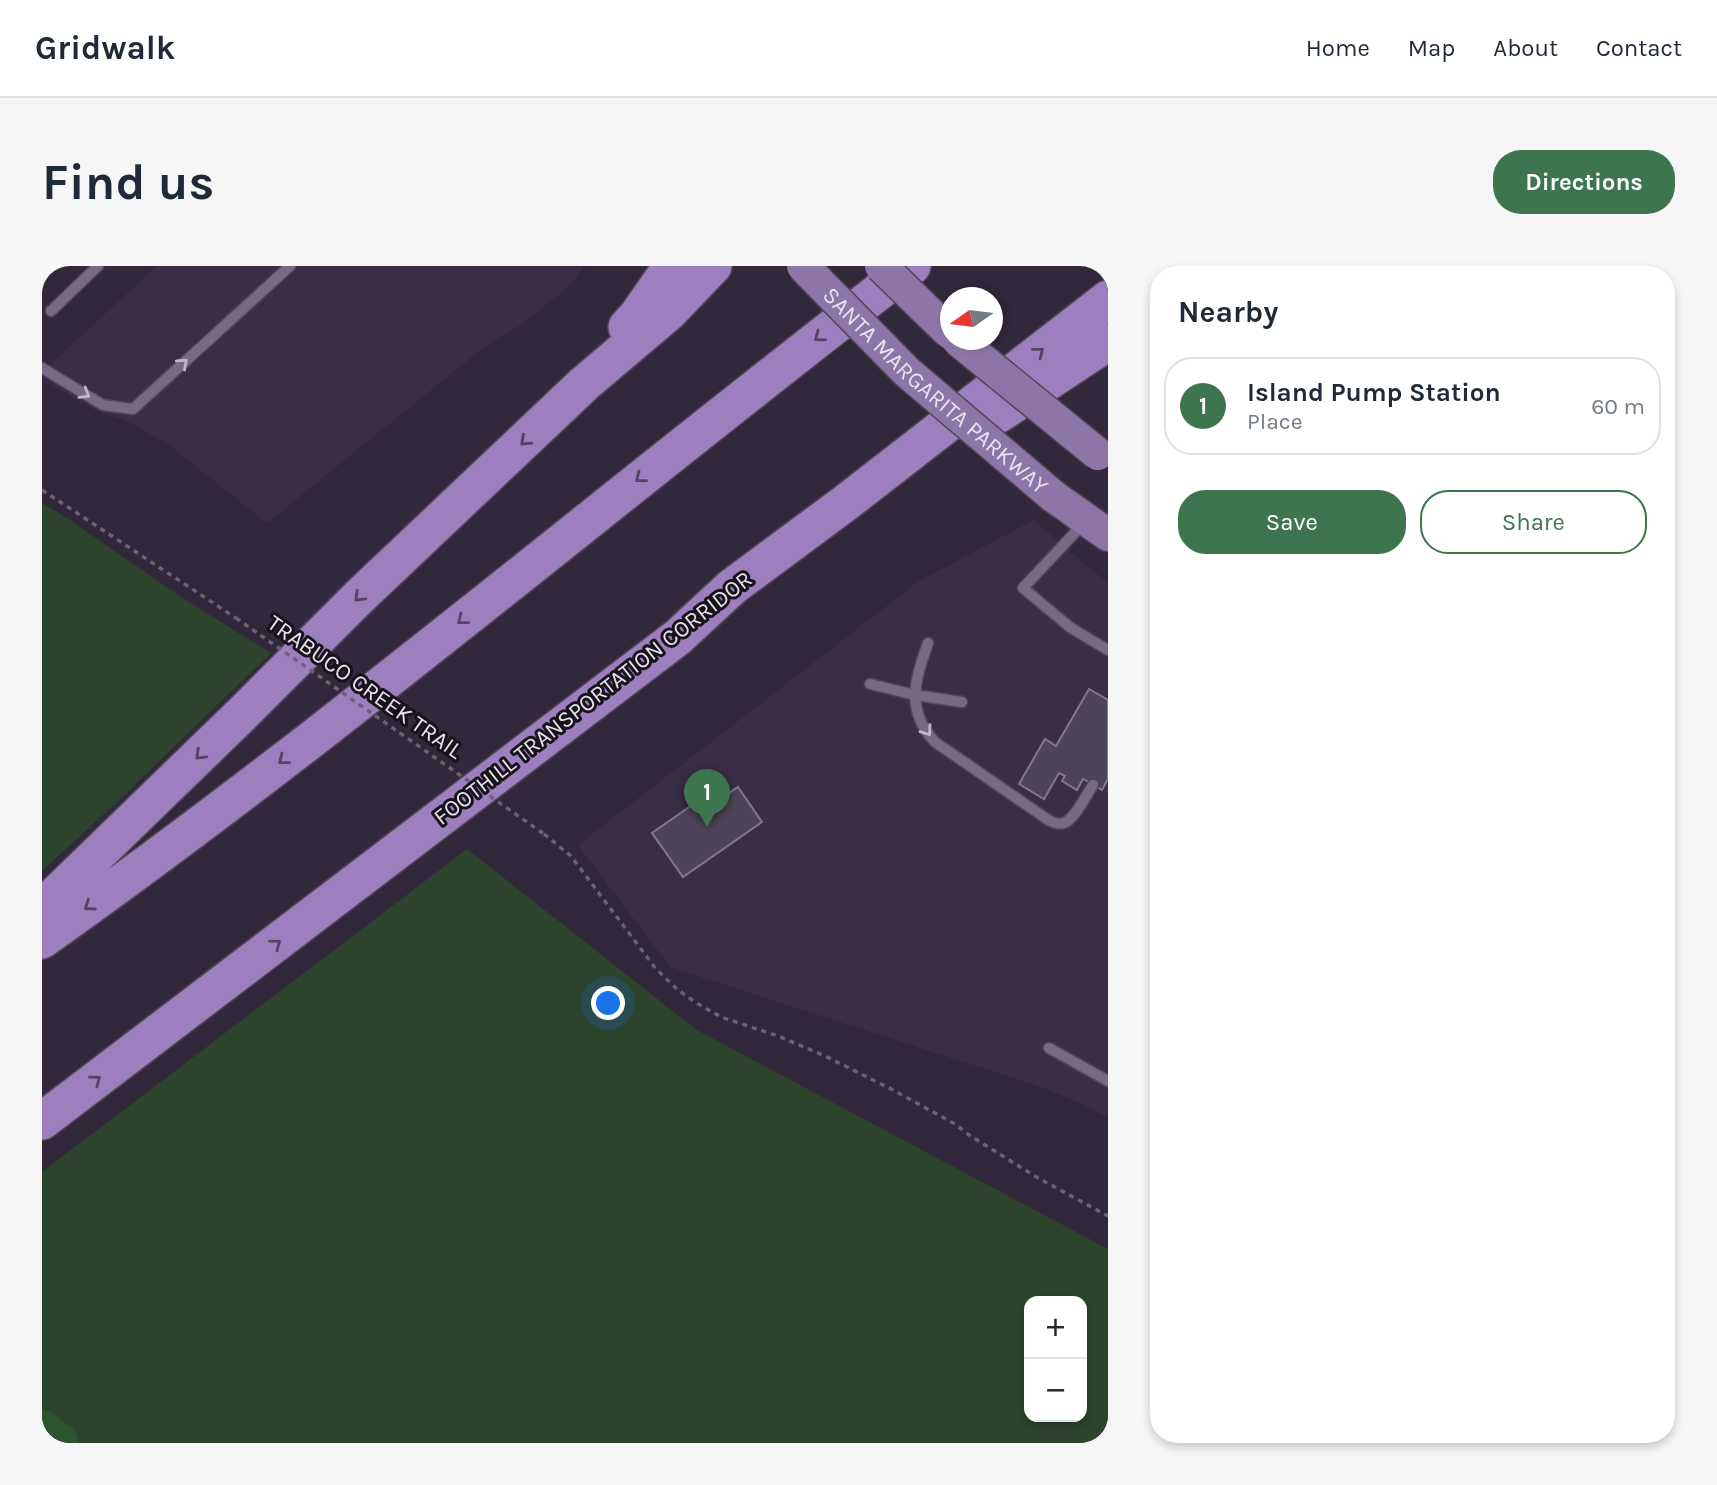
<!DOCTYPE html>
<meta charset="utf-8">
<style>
:root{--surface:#fff;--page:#f6f6f7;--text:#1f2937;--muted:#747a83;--line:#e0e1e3;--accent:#3d764e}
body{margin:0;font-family:Karla,sans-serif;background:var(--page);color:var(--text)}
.controls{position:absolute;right:21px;bottom:21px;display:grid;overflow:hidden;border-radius:14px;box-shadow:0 4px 10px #0003}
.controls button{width:63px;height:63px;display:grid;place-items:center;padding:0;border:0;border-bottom:2px solid var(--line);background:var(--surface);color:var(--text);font:35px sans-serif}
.compass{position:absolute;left:898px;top:21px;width:63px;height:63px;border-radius:50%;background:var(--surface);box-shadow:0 4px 10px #0003;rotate:256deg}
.you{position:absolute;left:567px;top:738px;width:24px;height:24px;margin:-18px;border:5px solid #fff;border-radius:50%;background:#1a73e8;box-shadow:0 0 0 10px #1a73e833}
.badge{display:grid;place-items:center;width:46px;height:46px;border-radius:50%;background:var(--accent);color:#fff;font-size:23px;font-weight:700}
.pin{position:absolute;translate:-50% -58px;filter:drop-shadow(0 2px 4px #0008)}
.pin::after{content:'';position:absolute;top:37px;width:24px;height:21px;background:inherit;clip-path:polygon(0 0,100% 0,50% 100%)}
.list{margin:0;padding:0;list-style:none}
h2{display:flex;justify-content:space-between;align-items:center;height:91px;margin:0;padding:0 28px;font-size:30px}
h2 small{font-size:23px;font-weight:400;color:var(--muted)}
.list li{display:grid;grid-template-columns:46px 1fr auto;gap:21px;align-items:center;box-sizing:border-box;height:98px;margin:0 14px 14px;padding:0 14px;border:2px solid var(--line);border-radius:28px}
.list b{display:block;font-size:26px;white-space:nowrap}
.list p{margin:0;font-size:23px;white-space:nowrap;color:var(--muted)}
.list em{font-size:23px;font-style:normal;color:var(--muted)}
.actions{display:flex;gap:14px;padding:21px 28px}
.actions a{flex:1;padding:16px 0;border:2px solid var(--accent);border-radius:28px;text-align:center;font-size:24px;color:var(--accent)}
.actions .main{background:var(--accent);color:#fff}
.map{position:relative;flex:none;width:1066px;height:1177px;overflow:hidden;border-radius:28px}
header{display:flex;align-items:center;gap:42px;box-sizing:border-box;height:98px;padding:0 35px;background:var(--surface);border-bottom:2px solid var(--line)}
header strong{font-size:33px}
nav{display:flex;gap:38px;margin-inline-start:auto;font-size:24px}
.intro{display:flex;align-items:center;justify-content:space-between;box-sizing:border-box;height:168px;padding:0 42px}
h1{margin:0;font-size:49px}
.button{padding:18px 32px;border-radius:28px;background:var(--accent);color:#fff;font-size:24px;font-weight:700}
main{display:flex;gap:42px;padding:0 42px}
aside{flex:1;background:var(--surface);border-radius:28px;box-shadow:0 4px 10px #0003}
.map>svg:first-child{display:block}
.built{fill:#3a2e47}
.green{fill:#2c432c;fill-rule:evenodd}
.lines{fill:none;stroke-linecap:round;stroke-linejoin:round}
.river{stroke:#2e542f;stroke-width:38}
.building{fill:#4e4459;stroke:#81778e;stroke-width:2}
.lane-casing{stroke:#4f4757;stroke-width:13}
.primary-casing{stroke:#4f4757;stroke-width:35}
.highway-casing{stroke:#4f4757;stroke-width:40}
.path{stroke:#6b6374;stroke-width:3.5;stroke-dasharray:5 5;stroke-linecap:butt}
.lane{stroke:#766b82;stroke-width:10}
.primary{stroke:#8d76a7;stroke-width:32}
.highway{stroke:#9d7ebf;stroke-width:37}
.primary-bridge-casing{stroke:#4f4757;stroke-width:35;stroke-linecap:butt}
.path-bridge{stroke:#6b6374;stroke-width:3.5;stroke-dasharray:5 5;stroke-linecap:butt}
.primary-bridge{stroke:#8d76a7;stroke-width:32}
.oneway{stroke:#534365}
.oneway2{stroke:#c0b8c9}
.labels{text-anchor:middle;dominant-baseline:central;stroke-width:6;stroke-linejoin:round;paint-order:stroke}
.street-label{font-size:23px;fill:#e8e2ef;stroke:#17131b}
</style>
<header>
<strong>Gridwalk</strong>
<nav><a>Home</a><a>Map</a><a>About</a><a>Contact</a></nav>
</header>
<div class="intro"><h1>Find us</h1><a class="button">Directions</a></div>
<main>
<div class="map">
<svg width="1066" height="1177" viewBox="0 0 1066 1177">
<rect width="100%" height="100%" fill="#31283b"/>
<path class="built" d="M115,0H541L536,9L525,22L482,57L436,86L225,257L127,179L85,155L55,145L0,114V106Z
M992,254L1046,301L1066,316V852L1040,838L999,821L628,701L536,579L877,315Z"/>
<path class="green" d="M0,237L25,252L139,331L229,387L75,536L0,605Z
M425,583L655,764L1066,983V1177H0V906ZM987,1035H1040V1151H987Z"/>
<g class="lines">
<path class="river" d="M0,1163L18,1177"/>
</g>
<path class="building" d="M1047,423L1066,434V513L1060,524L1041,513L1035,524L1020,515L1023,510L1017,507L1002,533L977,518L1003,473L1014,480Z
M696,521L720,556L641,611L610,567L666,528L672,537Z"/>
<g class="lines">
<defs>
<path id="lane" d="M9,45L56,0
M0,102L61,139L91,143L248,0
M1043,256L981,322L1029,362L1066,384
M886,377C873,414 863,444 893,476L1005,553C1010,556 1016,559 1022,557C1032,554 1045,528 1051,519
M828,418L873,429L920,436
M1007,782L1066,815"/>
<path id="primary" d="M1011,230L1066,269"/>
<path id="highway" d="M585,61L595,50L630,0
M957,148L1066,76
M0,642L202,446L317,331L542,118L627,46L671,0
M0,674C299,462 579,223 870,0
M0,855L636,371L690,321L802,238L1066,33"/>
</defs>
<use href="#lane" class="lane-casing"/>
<use href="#primary" class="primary-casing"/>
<use href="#highway" class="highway-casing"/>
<path class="path" d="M0,224L194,352
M502,568L529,590L614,703L636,724L656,738L679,751L736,770L783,790L849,823L913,858L927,869L996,912L1066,950"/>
<use href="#lane" class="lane"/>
<use href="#primary" class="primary"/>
<use href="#highway" class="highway"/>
<defs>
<g id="primary-bridge">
<path id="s1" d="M761,0L865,106L1011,230"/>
<path d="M839,0L908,67"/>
<path d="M916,74L1056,188"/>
</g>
</defs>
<use href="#primary-bridge" class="primary-bridge-casing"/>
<path class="path-bridge" d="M194,352L502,568"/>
<use href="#primary-bridge" class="primary-bridge"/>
</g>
<defs><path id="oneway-chevron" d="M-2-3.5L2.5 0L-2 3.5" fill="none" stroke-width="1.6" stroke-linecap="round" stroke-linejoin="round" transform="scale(1.75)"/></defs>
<g class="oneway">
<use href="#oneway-chevron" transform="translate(777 71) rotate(143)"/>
<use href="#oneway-chevron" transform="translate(997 86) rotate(-38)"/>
<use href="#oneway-chevron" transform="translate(483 175) rotate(137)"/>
<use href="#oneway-chevron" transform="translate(598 212) rotate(142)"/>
<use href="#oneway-chevron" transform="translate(317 331) rotate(136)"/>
<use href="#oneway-chevron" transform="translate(420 354) rotate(142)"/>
<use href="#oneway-chevron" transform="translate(158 489) rotate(136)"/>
<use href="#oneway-chevron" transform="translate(241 494) rotate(142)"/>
<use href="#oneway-chevron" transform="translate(47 640) rotate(145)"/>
<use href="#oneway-chevron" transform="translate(234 678) rotate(-37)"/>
<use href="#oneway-chevron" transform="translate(54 814) rotate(-37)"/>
</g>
<g class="oneway2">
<use href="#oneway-chevron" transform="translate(141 97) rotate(-42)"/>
<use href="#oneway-chevron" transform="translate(43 128) rotate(31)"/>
<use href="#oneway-chevron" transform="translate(885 465) rotate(55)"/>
</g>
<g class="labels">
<g class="street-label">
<text stroke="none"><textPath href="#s1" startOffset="182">SANTA MARGARITA PARKWAY</textPath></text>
<text transform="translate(323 421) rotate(35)">TRABUCO CREEK TRAIL</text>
<text transform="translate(551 432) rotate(-38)">FOOTHILL TRANSPORTATION CORRIDOR</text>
</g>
</g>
</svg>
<div class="controls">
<button>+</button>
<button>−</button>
</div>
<svg class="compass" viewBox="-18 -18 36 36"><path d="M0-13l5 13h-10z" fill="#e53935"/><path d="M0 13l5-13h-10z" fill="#747a83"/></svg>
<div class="you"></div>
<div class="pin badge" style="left:665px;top:561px">1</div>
</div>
<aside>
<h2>Nearby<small></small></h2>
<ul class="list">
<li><span class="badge">1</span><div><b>Island Pump Station</b><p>Place</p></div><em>60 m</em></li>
</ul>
<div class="actions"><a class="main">Save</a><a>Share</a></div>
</aside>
</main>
